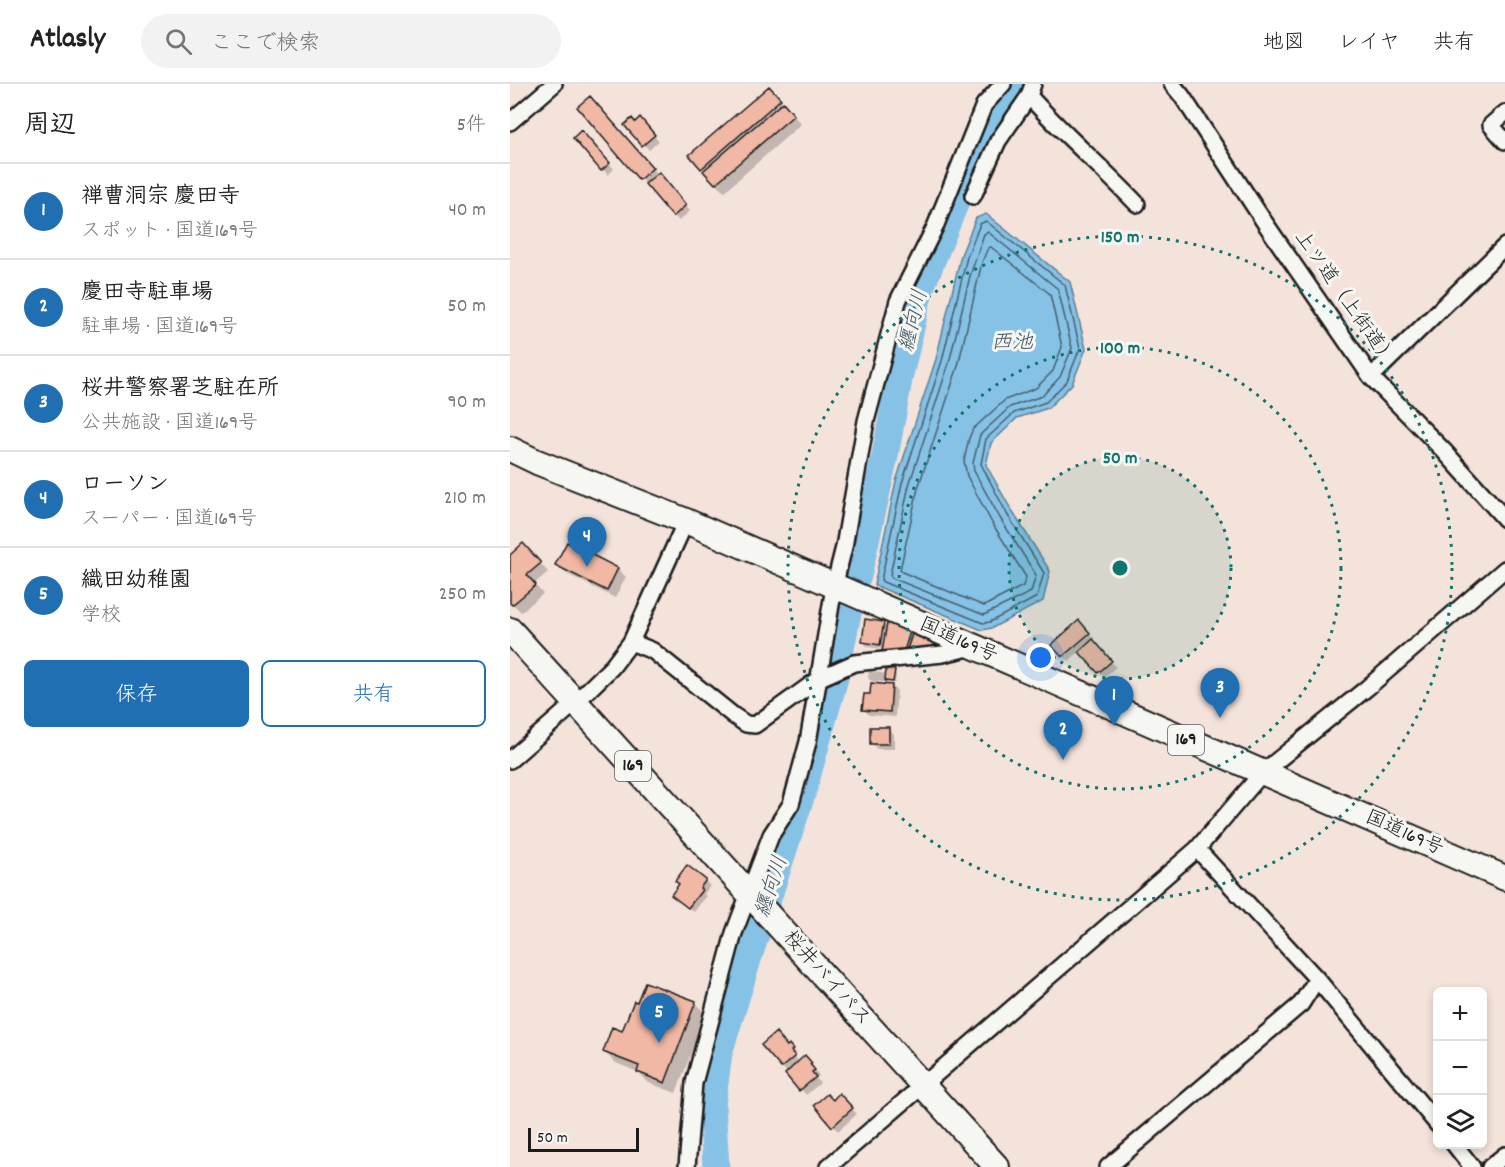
<!DOCTYPE html>
<html lang="ja">
<meta charset="utf-8">
<style>
:root{--surface:#fff;--page:#f2f2f2;--text:#222;--muted:#767676;--line:#e0e0e0;--accent:#1f6fb2}
body{margin:0;font-family:Dekko,"Klee One",sans-serif;background:var(--page);color:var(--text)}
.controls{position:absolute;right:18px;bottom:18px;display:grid;overflow:hidden;border-radius:9px;box-shadow:0 3px 9px #0003}
.controls button{width:54px;height:54px;display:grid;place-items:center;padding:0;border:0;border-bottom:2px solid var(--line);background:var(--surface);color:var(--text);font:30px sans-serif}
.scale{position:absolute;left:18px;bottom:15px;width:111px;box-sizing:border-box;padding-left:6px;border:3px solid #1c1c1c;border-top:0;font-size:16px;line-height:21px;white-space:nowrap;color:#1c1c1c;-webkit-text-stroke:4px #f6f6f2;paint-order:stroke}
.you{position:absolute;left:531px;top:574px;width:21px;height:21px;margin:-15px;border:4px solid #fff;border-radius:50%;background:#1a73e8;box-shadow:0 0 0 9px #1a73e833}
.badge{display:grid;place-items:center;width:39px;height:39px;border-radius:50%;background:var(--accent);color:#fff;font-size:20px;font-weight:700}
.pin{position:absolute;translate:-50% -50px;filter:drop-shadow(0 2px 3px #0008)}
.pin::after{content:'';position:absolute;top:32px;width:21px;height:18px;background:inherit;clip-path:polygon(0 0,100% 0,50% 100%)}
.list{margin:0;padding:0;list-style:none}
h2{display:flex;justify-content:space-between;align-items:center;height:78px;margin:0;padding:0 24px;font-size:26px}
h2 small{font-size:20px;font-weight:400;color:var(--muted)}
.list li{display:grid;grid-template-columns:39px 1fr auto;gap:18px;align-items:center;box-sizing:border-box;height:96px;padding:0 24px;border-top:2px solid var(--line)}
.list b{display:block;font-size:22px;white-space:nowrap}
.list p{margin:0;font-size:20px;white-space:nowrap;color:var(--muted)}
.list em{font-size:20px;font-style:normal;color:var(--muted)}
.actions{display:flex;gap:12px;padding:18px 24px}
.actions a{flex:1;padding:14px 0;border:2px solid var(--accent);border-radius:9px;text-align:center;font-size:21px;color:var(--accent)}
.actions .main{background:var(--accent);color:#fff}
.icon{flex:none;width:33px;height:33px;fill:none;stroke:currentColor;stroke-width:2;stroke-linecap:round;stroke-linejoin:round}
.map{position:relative;flex:none;width:995px;height:1083px;overflow:hidden}
header{display:flex;align-items:center;gap:36px;box-sizing:border-box;height:84px;padding:0 30px;background:var(--surface);border-bottom:2px solid var(--line)}
header strong{font-size:28px}
nav{display:flex;gap:33px;margin-inline-start:auto;font-size:21px}
.search{width:420px;height:54px;background:var(--page);display:flex;align-items:center;gap:15px;box-sizing:border-box;padding:0 21px;border-radius:33px;color:var(--muted);font-size:22px}
main{display:flex}
aside{flex:1;background:var(--surface)}
.map>svg:first-child{display:block}
.water{fill:#86c2e6;stroke:#5c8095;stroke-width:1.5}
.shadow{fill:#0003}
.lines{fill:none;stroke-linecap:round;stroke-linejoin:round}
.shore{stroke:#465e6d;stroke-width:1.5}
.river{stroke:#86c2e6;stroke-width:27}
.building{fill:#f0b8a5;stroke:#1c1c1c;stroke-width:1.5}
.minor-casing{stroke:#1c1c1c;stroke-width:20}
.trunk-casing{stroke:#1c1c1c;stroke-width:28}
.minor{stroke:#f6f6f2;stroke-width:15}
.trunk{stroke:#f6f6f2;stroke-width:24}
.ring{fill:none;stroke:#0f766e;stroke-width:3;stroke-dasharray:3 6}
.labels{text-anchor:middle;dominant-baseline:central;stroke-width:6;stroke-linejoin:round;paint-order:stroke}
.shield{fill:#f6f6f2;stroke:#5d5d5c;stroke-width:1.5}
.shield-label{font-size:18px;font-weight:bold;fill:#1c1c1c}
.street-label{font-size:20px;fill:#1c1c1c;stroke:#f6f6f2}
.water-label{font-size:21px;font-style:italic;fill:#415663;stroke:#f6f6f2}
.centre{fill:#0f766e;stroke:#f6f6f2;stroke-width:3}
.ring-label{font-size:18px;text-anchor:middle;font-weight:bold;fill:#0f766e;stroke:#f6f6f2;stroke-width:6;stroke-linejoin:round;paint-order:stroke}
</style>
<header>
<strong>Atlasly</strong>
<div class="search"><svg class="icon" aria-label="search" viewBox="0 0 24 24"><circle cx="10" cy="10" r="6"/><path d="M15 15l6 6"/></svg>ここで検索</div>
<nav><a>地図</a><a>レイヤ</a><a>共有</a></nav>
</header>
<main>
<aside>
<h2>周辺<small>5件</small></h2>
<ul class="list">
<li><span class="badge">1</span><div><b>禅曹洞宗 慶田寺</b><p>スポット · 国道169号</p></div><em>40 m</em></li>
<li><span class="badge">2</span><div><b>慶田寺駐車場</b><p>駐車場 · 国道169号</p></div><em>50 m</em></li>
<li><span class="badge">3</span><div><b>桜井警察署芝駐在所</b><p>公共施設 · 国道169号</p></div><em>90 m</em></li>
<li><span class="badge">4</span><div><b>ローソン</b><p>スーパー · 国道169号</p></div><em>210 m</em></li>
<li><span class="badge">5</span><div><b>織田幼稚園</b><p>学校</p></div><em>250 m</em></li>
</ul>
<div class="actions"><a class="main">保存</a><a>共有</a></div>
</aside>
<div class="map">
<svg width="995" height="1083" viewBox="0 0 995 1083">
<rect width="100%" height="100%" fill="#f4e3db"/>
<filter id="ink" filterUnits="userSpaceOnUse"><feTurbulence type="fractalNoise" baseFrequency=".0167" numOctaves="2"/><feDisplacementMap in="SourceGraphic" scale="12" xChannelSelector="R" yChannelSelector="G"/><feConvolveMatrix kernelMatrix="1 2 1 2 8 2 1 2 1" color-interpolation-filters="sRGB"/></filter>
<g filter="url(#ink)">
<path class="water" d="M476,130L560,198L576,265L562,300L538,324L507,334L497,344L481,359L476,381L502,427L540,487L533,517L482,544L472,546L364,501L386,397L426,275L451,171L466,134Z"/>
<path class="shadow" d="M267,12L291,40L214,108L182,72Z
M88,22L180,127L169,137L108,70Z
M125,39L135,40L149,57L139,66L116,41Z
M76,53L104,85L98,91L65,54Z
M58,460L108,485L116,493L105,514L55,489L47,481Z
M21,469L38,488L24,500L33,510L11,528L0,517V473Z
M373,539L377,544L399,549L426,562L431,567L378,572L374,565L358,563L353,558Z
M574,543L584,555L582,557L606,583L594,593L570,567L559,577L543,561Z
M359,587L377,590L384,588L386,590L385,599L361,597L358,594Z
M381,602L387,607L385,633L359,631L354,626L361,612Z
M379,645L384,650V665H367L362,660Z
M195,797L200,802L194,810L196,812L184,828L168,816Z
M185,919L196,930L166,1009L139,999L128,988L106,979L94,968Z
M279,962L287,971L285,973L289,978H300L309,992L306,994L310,999L296,1011L272,983Z
M329,1011L347,1030L328,1047L323,1042V1017Z"/>
<g class="lines">
<path class="shore" d="M476,137L555,201L570,264L557,297L536,318L504,329L476,355L471,380L497,430L534,489L527,513L480,538L473,539L373,498L371,496L392,399L432,277L457,173L470,140Z
M478,148L548,205L562,264L550,293L532,312L500,323L470,351L463,379L464,387L490,434L526,491L521,508L474,531L382,494L380,491L399,401L439,279L460,192L474,150Z
M481,163L540,210L552,263L543,287L526,304L495,316L463,345L459,354L454,377L457,392L482,439L516,493L513,502L474,522L392,488L390,486L408,404L448,282L472,178L478,164Z"/>
<path class="river" d="M348,492L375,372L390,290L410,206L456,93L491,28L510,0
M206,1083L202,1021L209,969L239,872L293,707L325,594L339,524"/>
</g>
<path class="building" d="M259,2L271,15L191,85L179,71Z
M80,12L143,84L129,96L67,23Z
M273,18L284,31L205,100L193,87Z
M130,33L145,51L132,62L114,41L122,34L125,38Z
M71,46L100,79L91,87L63,54Z
M149,88L176,121L163,133L135,100Z
M57,458L108,484L97,507L45,481Z
M13,459L31,479L17,491L26,501L2,521L0,519V471Z
M355,535L374,538L370,561L352,558Z
M569,536L580,549L552,573L541,561Z
M377,539L400,548L394,567L372,568Z
M402,550L427,561L424,566L396,569Z
M583,555L602,577L588,589L569,568Z
M376,585L385,586L383,598L375,597Z
M361,599L382,601L380,628L352,626L354,610H360Z
M360,643H379V660H360Z
M177,781L196,796L190,804L192,806L178,824L161,811L169,800L165,797Z
M135,898L186,917L155,999L127,988L129,982L93,968L102,943L112,947L124,917L127,918Z
M266,948L277,962L279,960L283,965L281,967L285,972L271,984L251,961Z
M295,971L302,979L300,980L305,986L302,988L306,993L289,1007L275,990Z
M329,1009L343,1024L322,1043L304,1021L317,1010L323,1016Z"/>
<g class="lines">
<defs>
<path id="minor" d="M662,0L672,12L755,139L861,293L934,367L995,435
M519,12C553,50 592,83 627,120
M995,29L981,41L995,57
M0,38L44,0
M463,112L488,57L519,12L523,0
M861,293L995,162
M121,558L143,567L224,632L236,640L245,641L310,594L344,579L433,570L463,563
M0,676L65,619L102,583L121,558L176,437
M687,765L807,895L928,1041
M944,1060L962,1083
M177,1083L184,999L224,849L261,751L281,720L298,658L324,503L334,463L356,337L388,217L425,143L474,21L493,0
M318,1083L687,765L753,688L857,604L995,485
M598,1083L791,920L807,895
M980,1083L995,1071"/>
<path id="trunk" d="M0,365L27,378L176,437L995,794
M0,546L487,1083"/>
</defs>
<use href="#minor" class="minor-casing"/>
<use href="#trunk" class="trunk-casing"/>
<use href="#minor" class="minor"/>
<use href="#trunk" class="trunk"/>
</g>
</g>
<circle cx="610" cy="484" r="111" fill="#0f766e" fill-opacity=".12"/>
<g class="ring">
<circle cx="610" cy="484" r="111"/>
<circle cx="610" cy="484" r="221"/>
<circle cx="610" cy="484" r="332"/>
</g>
<g class="labels">
<g class="shield">
<rect x="658" y="641" width="36" height="30" rx="4.5"/>
<rect x="105" y="667" width="36" height="30" rx="4.5"/>
</g>
<g class="shield-label">
<text x="676" y="656">169</text>
<text x="123" y="682">169</text>
</g>
<g class="street-label">
<text transform="translate(834 215) rotate(55)">上ツ道（上街道）</text>
<text transform="translate(448 557) rotate(24)">国道169号</text>
<text transform="translate(894 750) rotate(24)">国道169号</text>
<text transform="translate(316 895) rotate(48)">桜井バイパス</text>
</g>
<g class="water-label">
<text transform="translate(405 237) rotate(-76)">纒向川</text>
<text x="502" y="260">西池</text>
<text transform="translate(263 803) rotate(-72)">纒向川</text>
</g>
</g>
<circle cx="610" cy="484" r="9" class="centre"/>
<g class="ring-label">
<text x="610" y="158">150 m</text>
<text x="610" y="269">100 m</text>
<text x="610" y="379">50 m</text>
</g>
</svg>
<div class="controls">
<button>+</button>
<button>−</button>
<button><svg class="icon" aria-label="layers" viewBox="0 0 24 24"><path d="M12 4l9 5-9 5-9-5zM3 14l9 5 9-5"/></svg></button>
</div>
<div class="scale">50 m</div>
<div class="you"></div>
<div class="pin badge" style="left:604px;top:642px">1</div>
<div class="pin badge" style="left:553px;top:676px">2</div>
<div class="pin badge" style="left:710px;top:634px">3</div>
<div class="pin badge" style="left:77px;top:483px">4</div>
<div class="pin badge" style="left:149px;top:959px">5</div>
</div>
</main>
